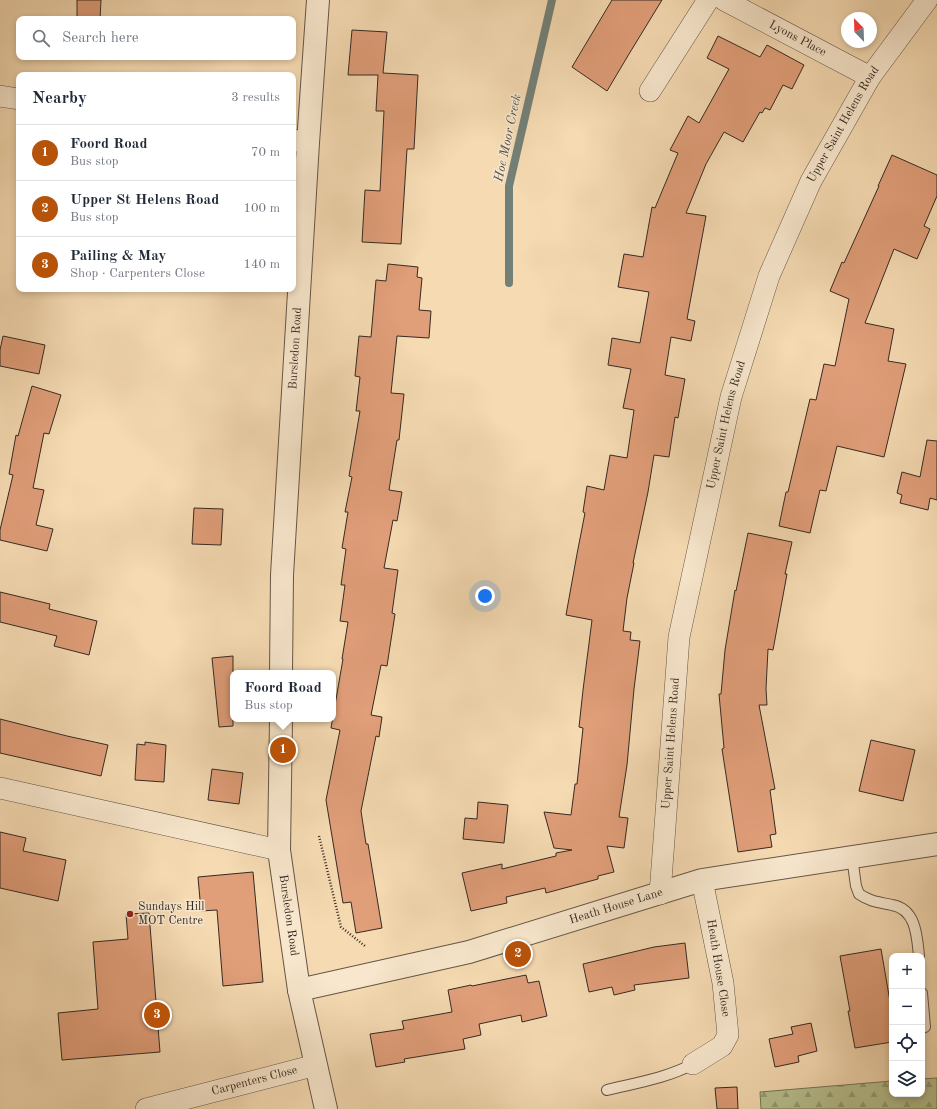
<!DOCTYPE html>
<meta charset="utf-8">
<style>
:root{--surface:#fff;--page:#f6f6f7;--text:#1f2937;--muted:#747a83;--line:#e0e1e3;--accent:#b45309}
body{margin:0;font-family:"Old Standard TT",serif;background:var(--page);color:var(--text)}
.controls{position:absolute;right:12px;bottom:12px;display:grid;overflow:hidden;border-radius:8px;box-shadow:0 2px 6px #0003}
.controls button{width:36px;height:36px;display:grid;place-items:center;padding:0;border:0;border-bottom:1px solid var(--line);background:var(--surface);color:var(--text);font:20px sans-serif}
.compass{position:absolute;left:841px;top:12px;width:36px;height:36px;border-radius:50%;background:var(--surface);box-shadow:0 2px 6px #0003;rotate:337deg}
.you{position:absolute;left:485px;top:596px;width:14px;height:14px;margin:-10px;border:3px solid #fff;border-radius:50%;background:#1a73e8;box-shadow:0 0 0 6px #1a73e833}
.badge{display:grid;place-items:center;width:26px;height:26px;border-radius:50%;background:var(--accent);color:#fff;font-size:13px;font-weight:700}
.pin{position:absolute;translate:-50% -50%;border:2px solid #fff;box-shadow:0 1px 4px #0006}
.popup{position:absolute;left:230px;top:670px;width:106px;height:52px;box-sizing:border-box;display:grid;place-content:center;border-radius:8px;background:var(--surface);filter:drop-shadow(0 1px 3px #0005);font-size:13px;white-space:nowrap;color:var(--muted)}
.popup b{font-size:15px;color:var(--text)}
.popup::after{content:'';position:absolute;left:50%;top:100%;margin-left:-8px;border:8px solid transparent;border-top-color:var(--surface)}
.list{margin:0;padding:0;list-style:none}
h2{display:flex;justify-content:space-between;align-items:center;height:52px;margin:0;padding:0 16px;font-size:17px}
h2 small{font-size:13px;font-weight:400;color:var(--muted)}
.list li{display:grid;grid-template-columns:26px 1fr auto;gap:12px;align-items:center;box-sizing:border-box;height:56px;padding:0 16px;border-top:1px solid var(--line)}
.list b{display:block;font-size:15px;white-space:nowrap}
.list p{margin:0;font-size:13px;white-space:nowrap;color:var(--muted)}
.list em{font-size:13px;font-style:normal;color:var(--muted)}
.icon{flex:none;width:22px;height:22px;fill:none;stroke:currentColor;stroke-width:2;stroke-linecap:round;stroke-linejoin:round}
.map{position:relative;flex:none;width:937px;height:1109px;overflow:hidden}
.search{position:absolute;background:var(--surface);box-shadow:0 2px 6px #0003;left:16px;top:16px;width:280px;height:44px;display:flex;align-items:center;gap:10px;box-sizing:border-box;padding:0 14px;border-radius:8px;color:var(--muted);font-size:15px}
.panel{position:absolute;background:var(--surface);box-shadow:0 2px 6px #0003;left:16px;top:72px;width:280px;height:220px;border-radius:8px}
.map>svg:first-child{display:block}
.forest{fill:url(#forest-firs);stroke:#767559}
.lines{fill:none;stroke-linecap:round;stroke-linejoin:round}
.stream{stroke:#738078;stroke-width:8}
.building{fill:#e09e79;stroke:#352a23}
.service-casing{stroke:#655647;stroke-width:12}
.minor-casing{stroke:#655647;stroke-width:22}
.tertiary-casing{stroke:#655647;stroke-width:24}
.path{stroke:#352a23;stroke-width:2.5;stroke-dasharray:1 2;stroke-linecap:butt}
.service{stroke:#f8e7cd;stroke-width:10}
.minor{stroke:#f8e7cd;stroke-width:21}
.tertiary{stroke:#f8e7cd;stroke-width:22}
.poi-dot{fill:#8f2418;stroke:#f8e7cd;stroke-width:1.5}
.labels{text-anchor:middle;dominant-baseline:central;stroke-width:3;stroke-linejoin:round;paint-order:stroke}
.street-label{font-size:12px;fill:#352a23;stroke:#f8e7cd}
.poi-label{font-size:12px;fill:#352a23;stroke:#f8e7cd;text-anchor:start}
.water-label{font-size:13px;font-style:italic;fill:#4f4e46;stroke:#f8e7cd}
</style>
<div class="map">
<svg width="937" height="1109" viewBox="0 0 937 1109">
<defs>
<pattern id="forest-firs" width="22" height="20" patternUnits="userSpaceOnUse"><rect width="22" height="20" fill="#b7c08f"/><path d="M5 1l3.5 6h-7zM16 11l3.5 6h-7z" fill="#969c74"/></pattern>
</defs>
<rect width="100%" height="100%" fill="#f5dab2"/>
<filter id="stains"><feTurbulence type="fractalNoise" baseFrequency=".005" numOctaves="4"/><feColorMatrix values="0 0 0 0 .2 0 0 0 0 .09 0 0 0 0 .02 0 0 0 .5 -.17"/></filter>
<radialGradient id="worn" r=".72"><stop offset=".6" stop-color="#630" stop-opacity="0"/><stop offset="1" stop-color="#630" stop-opacity=".3"/></radialGradient>
<path class="forest" d="M937,1078V1109H761L760,1092L892,1081V1094H922V1079Z"/>
<g class="lines">
<path class="stream" d="M509,283V186L552,0"/>
</g>
<path class="building" d="M77,0H101L100,19H77Z
M612,0H662L629,54L607,91L572,67Z
M352,30L387,32L383,73L418,75L414,149H407L401,244L362,242L365,190L380,191L384,111H376L378,75H348Z
M718,36L760,57L767,45L804,65L792,89L783,85L770,110L765,108L762,113L760,112L743,142L724,132L706,164L686,213L706,216L687,319L695,321L691,341L671,337L665,375L685,379L678,418L675,417L669,457L654,455L648,492L633,563H634L627,598L623,631L631,632L630,640L640,641L634,689L627,765L619,817L628,818L624,848L607,846L614,872L598,876V879L546,893L545,888L506,897L507,903L471,911L462,873L502,864V869L556,856V853L572,850L554,848L544,812L571,815L575,784H577L583,728L579,727L583,690L592,620L566,615L577,554L585,513L583,512L587,486L604,490L610,455L627,458L634,410L623,408L631,369L608,365L612,338L640,343L649,292L618,287L624,254L643,257L652,207L655,208L678,153L670,150L688,116L699,123L729,69L707,58Z
M892,155L937,175V196L924,226L930,229L917,259L894,249L865,323L894,329L888,361L906,364L884,457L837,446L826,491L820,490L810,533L779,526L786,492H788L810,399L816,400L824,364L835,366L849,299L830,291L842,262L844,263L879,186H878Z
M388,264L418,267L417,277L422,278L419,310L431,311L429,338L397,336L391,393L404,394L399,440H397L389,490L402,492L397,521L393,520L384,568L398,570L392,613L395,614L387,666L381,665L371,715L382,717L379,737L376,736L361,811L366,844H368L382,928L356,933L351,902L343,903L326,800L340,730L331,728L343,659H342L348,622L340,621L345,585H341L346,549L342,548L348,512H345L352,477L349,476L360,411H356L360,377L355,376L359,336L371,337L376,280L386,281Z
M3,336L45,345L39,374L0,366V350Z
M32,386L61,395L49,434L44,433L33,488L44,490L36,525L53,529L47,551L0,540V530L13,475L9,474L16,435L18,436Z
M927,440L937,441V500L930,498L928,510L900,503L902,495L897,493L902,472L920,477Z
M194,508L223,509L221,545L192,544Z
M748,533L792,542L785,574H787L773,650L768,649L766,689L767,705H759L775,789L770,790L776,834L770,835L772,847L738,852L722,749L724,748L719,694H721L725,650L735,590L736,591Z
M0,592L50,604L49,609L97,621L89,655L54,646L57,636L0,622Z
M233,656V726L219,727L212,658Z
M0,719L67,736L108,745L101,776L0,753Z
M871,740L915,750L903,801L859,791Z
M145,742L166,745L164,782L135,780L137,744L145,745Z
M212,769L243,773L239,804L208,800Z
M478,802L508,805L504,843L463,839L465,818L477,819Z
M0,832L26,838L23,851L66,860L58,901L0,888Z
M253,872L263,982L223,986L217,910L201,911L198,877Z
M149,913L160,1052L62,1060L58,1013L98,1009L93,942L128,939L126,914Z
M685,943L689,978L634,985L635,990L614,995L612,987L589,992L583,964L654,947Z
M881,949L892,1013V1042L855,1048L848,1011H850L840,956Z
M526,975L528,983L539,981L547,1016L522,1022L521,1015L479,1024L481,1035L463,1039L465,1049L404,1059L405,1062L376,1067L370,1034L404,1029L402,1021L452,1012L448,990L471,985L472,986Z
M811,1023L817,1051L798,1056L799,1062L775,1067L769,1039L793,1034L791,1027Z
M737,1087L738,1109H717L715,1088Z"/>
<g class="lines">
<defs>
<path id="service" d="M852,857L856,886L859,894C871,902 878,902 892,905C916,909 917,936 919,956
M922,993L925,1027
M607,1090C635,1083 667,1078 693,1064"/>
<g id="minor">
<path id="s1" d="M724,0L870,77"/>
<path d="M650,91L708,0"/>
<path d="M0,96L19,99"/>
<path d="M293,140L308,143"/>
<path d="M0,788L279,850"/>
<path id="s2" d="M660,894L679,637L731,397L769,276L811,181L870,77L927,0"/>
<path d="M693,1064L722,1046L728,1035L723,983L702,880"/>
<path id="s3" d="M146,1109L316,1065"/>
</g>
<g id="tertiary">
<path id="s4" d="M281,673L282,575L308,143L318,0"/>
<path id="s5" d="M281,719L279,850L299,990L326,1109"/>
<path id="s6" d="M299,990L469,952L702,880L937,844"/>
</g>
</defs>
<use href="#service" class="service-casing"/>
<use href="#minor" class="minor-casing"/>
<use href="#tertiary" class="tertiary-casing"/>
<path class="path" d="M319,836L341,927L365,946"/>
<use href="#service" class="service"/>
<use href="#minor" class="minor"/>
<use href="#tertiary" class="tertiary"/>
</g>
<circle class="poi-dot" cx="130" cy="914" r="4"/>
<g class="labels">
<g class="street-label">
<text stroke="none"><textPath href="#s1" startOffset="83">Lyons Place</textPath></text>
<text stroke="none"><textPath href="#s2" startOffset="799">Upper Saint Helens Road</textPath></text>
<text stroke="none"><textPath href="#s4" startOffset="325">Bursledon Road</textPath></text>
<text stroke="none"><textPath href="#s2" startOffset="475">Upper Saint Helens Road</textPath></text>
<text stroke="none"><textPath href="#s2" startOffset="151">Upper Saint Helens Road</textPath></text>
<text stroke="none"><textPath href="#s6" startOffset="328">Heath House Lane</textPath></text>
<text stroke="none"><textPath href="#s5" startOffset="197">Bursledon Road</textPath></text>
<text transform="translate(718 968) rotate(81)">Heath House Close</text>
<text stroke="none"><textPath href="#s3" startOffset="112">Carpenters Close</textPath></text>
</g>
<g class="poi-label">
<text x="138" y="907">Sundays Hill<tspan x="138" dy="14">MOT Centre</tspan></text>
</g>
<g class="water-label">
<text transform="translate(508 138) rotate(-78)">Hoe Moor Creek</text>
</g>
</g>
<rect width="100%" height="100%" filter="url(#stains)"/>
<rect width="100%" height="100%" fill="url(#worn)"/>
</svg>
<div class="controls">
<button>+</button>
<button>−</button>
<button><svg class="icon" aria-label="locate" viewBox="0 0 24 24"><circle cx="12" cy="12" r="6"/><path d="M12 2v4M12 18v4M2 12h4M18 12h4"/></svg></button>
<button><svg class="icon" aria-label="layers" viewBox="0 0 24 24"><path d="M12 4l9 5-9 5-9-5zM3 14l9 5 9-5"/></svg></button>
</div>
<svg class="compass" viewBox="-18 -18 36 36"><path d="M0-13l5 13h-10z" fill="#e53935"/><path d="M0 13l5-13h-10z" fill="#747a83"/></svg>
<div class="you"></div>
<div class="pin badge" style="left:283px;top:750px">1</div>
<div class="popup"><b>Foord Road</b>Bus stop</div>
<div class="pin badge" style="left:518px;top:954px">2</div>
<div class="pin badge" style="left:157px;top:1015px">3</div>
<div class="search"><svg class="icon" aria-label="search" viewBox="0 0 24 24"><circle cx="10" cy="10" r="6"/><path d="M15 15l6 6"/></svg>Search here</div>
<section class="panel">
<h2>Nearby<small>3 results</small></h2>
<ul class="list">
<li><span class="badge">1</span><div><b>Foord Road</b><p>Bus stop</p></div><em>70 m</em></li>
<li><span class="badge">2</span><div><b>Upper St Helens Road</b><p>Bus stop</p></div><em>100 m</em></li>
<li><span class="badge">3</span><div><b>Pailing &amp; May</b><p>Shop · Carpenters Close</p></div><em>140 m</em></li>
</ul>
</section>
</div>
